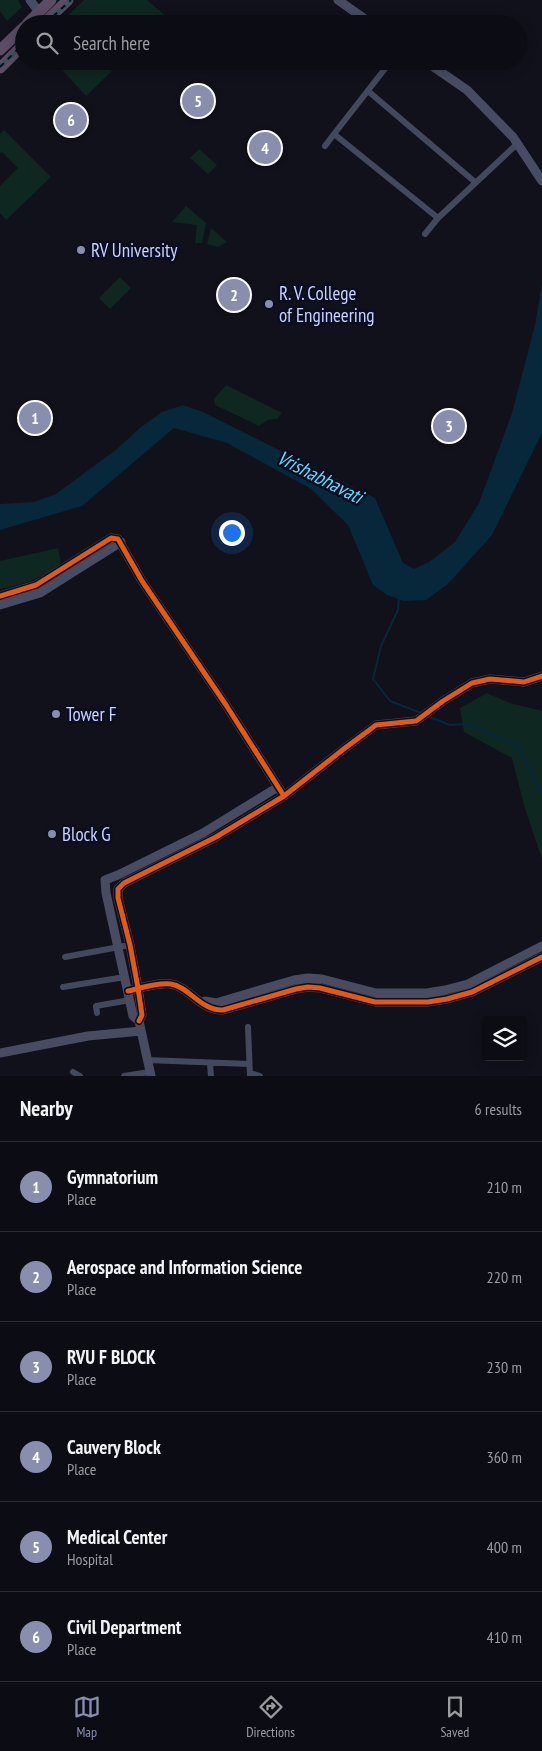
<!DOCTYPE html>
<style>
:root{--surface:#0c0d14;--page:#15161d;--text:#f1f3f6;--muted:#9a9ca0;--line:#2c2d34;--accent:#898eaf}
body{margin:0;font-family:"PT Sans Narrow",sans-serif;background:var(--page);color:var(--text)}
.controls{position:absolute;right:15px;bottom:15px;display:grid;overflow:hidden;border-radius:5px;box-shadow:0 2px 12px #0003}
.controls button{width:45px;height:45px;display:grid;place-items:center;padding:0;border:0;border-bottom:1px solid var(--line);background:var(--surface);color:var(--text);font:25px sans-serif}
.you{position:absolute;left:231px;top:532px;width:18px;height:18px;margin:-12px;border:4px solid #fff;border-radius:50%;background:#1a73e8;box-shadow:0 0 0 8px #1a73e833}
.badge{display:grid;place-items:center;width:32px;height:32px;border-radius:50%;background:var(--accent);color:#fff;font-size:16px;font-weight:700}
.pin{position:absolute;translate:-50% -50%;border:2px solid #fff;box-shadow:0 1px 5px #0006}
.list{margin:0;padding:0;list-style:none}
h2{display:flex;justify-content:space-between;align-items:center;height:65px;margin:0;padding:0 20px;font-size:21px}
h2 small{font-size:16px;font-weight:400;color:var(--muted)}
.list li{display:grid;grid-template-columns:32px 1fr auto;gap:15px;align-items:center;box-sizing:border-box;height:90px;padding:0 20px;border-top:1px solid var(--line)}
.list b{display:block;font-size:19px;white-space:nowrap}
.list p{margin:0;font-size:16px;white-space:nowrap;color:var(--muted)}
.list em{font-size:16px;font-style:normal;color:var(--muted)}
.icon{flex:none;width:28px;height:28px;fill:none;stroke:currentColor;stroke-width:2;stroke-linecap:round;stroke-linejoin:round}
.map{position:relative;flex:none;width:542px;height:1076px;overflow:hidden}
.search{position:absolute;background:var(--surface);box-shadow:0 2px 12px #0003;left:15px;right:15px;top:15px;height:55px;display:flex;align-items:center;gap:12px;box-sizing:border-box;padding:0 18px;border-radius:28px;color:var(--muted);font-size:19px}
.sheet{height:605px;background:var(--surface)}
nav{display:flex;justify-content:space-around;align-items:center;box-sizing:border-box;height:70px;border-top:1px solid var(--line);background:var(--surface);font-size:14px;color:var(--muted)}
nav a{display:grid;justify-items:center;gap:2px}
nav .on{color:var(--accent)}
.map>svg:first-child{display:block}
.green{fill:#0e2720}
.water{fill:#07273b}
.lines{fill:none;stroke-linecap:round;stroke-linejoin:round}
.stream{stroke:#07273b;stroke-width:2}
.street{stroke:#43495c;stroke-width:6}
.secondary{stroke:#474c62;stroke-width:9}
.highway{stroke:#5c4c66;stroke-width:11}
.rail-casing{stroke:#39545c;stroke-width:4}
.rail{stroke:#0b0d20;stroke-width:2;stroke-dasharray:5.5;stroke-linecap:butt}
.cycleway-casing{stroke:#0b0d20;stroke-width:8}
.cycleway{stroke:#e8590c;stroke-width:5}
.poi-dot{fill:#898eaf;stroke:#0b0d20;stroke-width:2}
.labels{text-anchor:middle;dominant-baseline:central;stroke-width:5;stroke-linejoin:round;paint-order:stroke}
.poi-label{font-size:19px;fill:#cad2ff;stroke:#0b0d20;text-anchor:start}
.water-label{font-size:20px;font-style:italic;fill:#58dfff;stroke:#0b0d20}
</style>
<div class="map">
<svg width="542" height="1076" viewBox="0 0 542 1076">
<rect width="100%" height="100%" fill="#10111b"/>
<path class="green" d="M0,0H18L22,7L7,21L0,11Z
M84,0H147L167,17L160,24H59Z
M54,61H122L86,96Z
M4,130L51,177L6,220L0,213V186L18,168L2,152L0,153V134Z
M199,149L217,165L208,174L190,158Z
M186,206L206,223L202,243H195L197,225L172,222Z
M211,228L227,242L218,247L207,244Z
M120,277L131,288L110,309L99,298Z
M226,385L282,413L277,419L268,420L259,426L215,405L214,399Z
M58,548L61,563C43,578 23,585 0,589V561Z
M487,693L510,703L542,711V859L524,805L512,758L464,732L460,708Z"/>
<path class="water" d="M542,283V433L492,535L448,584L426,600L404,601L387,595L373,585L348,525L311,489L227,443L174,428L82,506L0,530V504L34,502L56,494L117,449L141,427L162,412L183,405L203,412L375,498L403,563L414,569L429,562L455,542L479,503L512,413L535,325Z"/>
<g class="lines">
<path class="stream" d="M399,597L398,610L381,646L373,679L390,701L421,713
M427,716L450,725L468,724L519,747L542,797"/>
<path class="street" d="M391,61L334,134L438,218L517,144
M368,91L475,182
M325,146L334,134
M425,234L438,218
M65,957L130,945
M63,987L125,977
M97,1013L96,1006L130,1000
M248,1027L250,1076
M147,1060L249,1064
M210,1064L211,1076
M73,1072L80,1076
M250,1073L260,1076
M124,1076L150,1072"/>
<path class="secondary" d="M30,0L39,12
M338,0L372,24
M425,61L467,90L513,137L542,181
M0,596L36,585L111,538L118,539L142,581L226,705L284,796
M0,605L40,593L121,542
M128,991C141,988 158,982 171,984C188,986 201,1011 223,1010L296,989L308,987L320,988L375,1002H428L447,999L472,992L542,957
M205,1001L216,1003L294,980L308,978L322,979L376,993H427L445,990L468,984L542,946
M139,1021L142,1015L138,988L130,945L118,898V889L124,883L216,837L284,796L345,748L376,725L416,721L443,701L472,683L490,679L524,682L542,676
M0,1053L88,1036L141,1031
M151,1076L139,1021L133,1016L106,893L105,880L118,875L203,833L278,787"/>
<path class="highway" d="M27,24L51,0
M43,24L68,0
M0,50L24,27
M0,68L24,44"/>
<defs>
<path id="rail" d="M45,24L71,0
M0,67L24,43"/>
</defs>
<use href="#rail" class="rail-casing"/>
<use href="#rail" class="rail"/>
<defs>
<path id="cycleway" d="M0,596L36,585L111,538L118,539L142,581L226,705L284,796
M128,991C141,988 158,982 171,984C188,986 201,1011 223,1010L296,989L308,987L320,988L375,1002H428L447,999L472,992L542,957
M139,1021L142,1015L138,988L130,945L118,898V889L124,883L216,837L284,796L345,748L376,725L416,721L443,701L472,683L490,679L524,682L542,676"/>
</defs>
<use href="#cycleway" class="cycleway-casing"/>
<use href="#cycleway" class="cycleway"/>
</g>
<g class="poi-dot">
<circle cx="81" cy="250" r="5"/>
<circle cx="269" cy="304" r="5"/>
<circle cx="56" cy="714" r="5"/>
<circle cx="52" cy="834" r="5"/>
</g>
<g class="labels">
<g class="poi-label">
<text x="91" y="250">RV University</text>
<text x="279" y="293">R. V. College<tspan x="279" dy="22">of Engineering</tspan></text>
<text x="66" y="714">Tower F</text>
<text x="62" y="834">Block G</text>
</g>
<g class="water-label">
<text transform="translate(320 477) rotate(27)">Vrishabhavati</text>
</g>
</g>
</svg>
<div class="controls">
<button><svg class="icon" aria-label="layers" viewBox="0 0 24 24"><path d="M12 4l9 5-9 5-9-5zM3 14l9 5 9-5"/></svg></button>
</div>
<div class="you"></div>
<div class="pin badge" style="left:35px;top:418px">1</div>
<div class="pin badge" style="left:234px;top:295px">2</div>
<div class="pin badge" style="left:449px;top:426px">3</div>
<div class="pin badge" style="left:265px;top:148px">4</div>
<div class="pin badge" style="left:198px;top:101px">5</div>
<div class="pin badge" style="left:71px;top:120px">6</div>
<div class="search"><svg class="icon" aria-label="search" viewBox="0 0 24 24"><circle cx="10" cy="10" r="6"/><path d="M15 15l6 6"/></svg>Search here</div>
</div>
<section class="sheet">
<h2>Nearby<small>6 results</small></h2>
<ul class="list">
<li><span class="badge">1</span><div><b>Gymnatorium</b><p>Place</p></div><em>210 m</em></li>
<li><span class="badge">2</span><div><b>Aerospace and Information Science</b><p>Place</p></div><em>220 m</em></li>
<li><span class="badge">3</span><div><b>RVU F BLOCK</b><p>Place</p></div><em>230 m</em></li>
<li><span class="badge">4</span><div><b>Cauvery Block</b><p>Place</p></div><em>360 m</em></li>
<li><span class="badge">5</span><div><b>Medical Center</b><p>Hospital</p></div><em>400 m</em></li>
<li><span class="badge">6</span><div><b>Civil Department</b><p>Place</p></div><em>410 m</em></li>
</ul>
</section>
<nav>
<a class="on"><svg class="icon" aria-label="map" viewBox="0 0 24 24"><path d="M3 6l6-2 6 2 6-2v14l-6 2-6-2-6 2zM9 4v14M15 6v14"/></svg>Map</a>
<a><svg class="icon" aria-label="directions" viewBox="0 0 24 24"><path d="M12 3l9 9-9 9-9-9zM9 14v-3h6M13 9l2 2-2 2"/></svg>Directions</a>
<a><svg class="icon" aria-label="saved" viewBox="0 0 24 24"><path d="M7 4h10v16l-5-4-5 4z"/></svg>Saved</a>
</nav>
